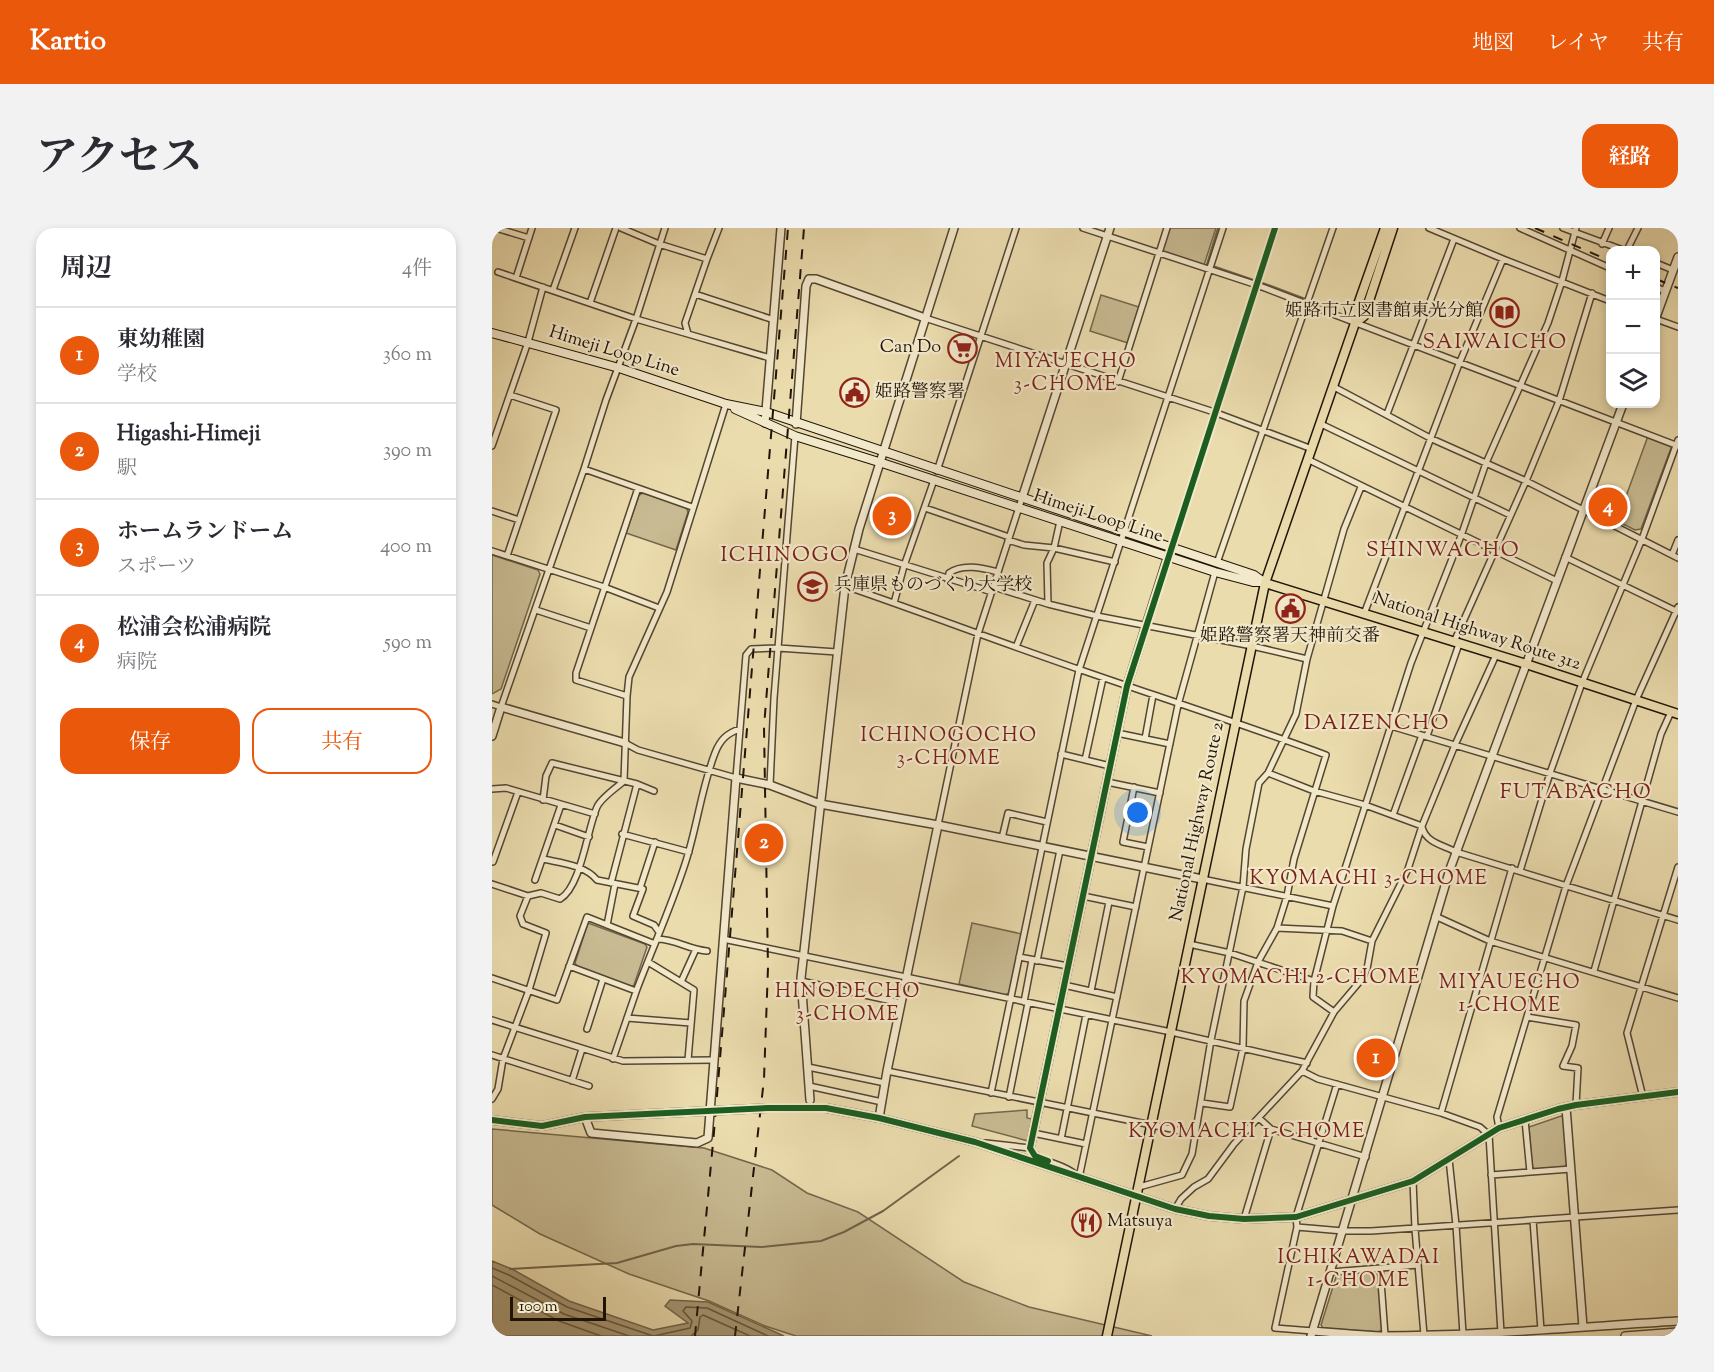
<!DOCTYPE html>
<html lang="ja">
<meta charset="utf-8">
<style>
:root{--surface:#fff;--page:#f2f2f3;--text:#2b2b33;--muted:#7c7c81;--line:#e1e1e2;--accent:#ea580c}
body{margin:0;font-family:"Sorts Mill Goudy","Noto Serif JP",serif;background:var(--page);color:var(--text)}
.controls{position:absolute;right:18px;top:18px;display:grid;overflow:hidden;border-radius:12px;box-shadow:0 3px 9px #0003}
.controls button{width:54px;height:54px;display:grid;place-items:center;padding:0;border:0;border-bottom:2px solid var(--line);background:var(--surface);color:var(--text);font:30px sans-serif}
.scale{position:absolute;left:18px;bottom:15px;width:96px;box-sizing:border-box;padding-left:6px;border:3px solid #201407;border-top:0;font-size:16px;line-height:21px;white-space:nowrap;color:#201407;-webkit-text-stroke:4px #f2e8ca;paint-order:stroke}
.you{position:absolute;left:646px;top:585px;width:21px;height:21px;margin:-15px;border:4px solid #fff;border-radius:50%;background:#1a73e8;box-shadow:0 0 0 9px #1a73e833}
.badge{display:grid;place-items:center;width:39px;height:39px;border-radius:50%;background:var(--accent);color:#fff;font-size:20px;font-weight:700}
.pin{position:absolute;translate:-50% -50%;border:3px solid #fff;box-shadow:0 2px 6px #0006}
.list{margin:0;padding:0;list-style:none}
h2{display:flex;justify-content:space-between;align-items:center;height:78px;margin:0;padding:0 24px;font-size:26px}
h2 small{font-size:20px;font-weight:400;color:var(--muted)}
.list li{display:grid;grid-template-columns:39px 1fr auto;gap:18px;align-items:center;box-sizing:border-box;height:96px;padding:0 24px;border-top:2px solid var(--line)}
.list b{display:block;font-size:22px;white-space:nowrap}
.list p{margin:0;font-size:20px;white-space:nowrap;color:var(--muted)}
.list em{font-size:20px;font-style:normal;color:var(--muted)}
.actions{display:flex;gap:12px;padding:18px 24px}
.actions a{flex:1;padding:14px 0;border:2px solid var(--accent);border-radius:18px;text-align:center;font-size:21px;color:var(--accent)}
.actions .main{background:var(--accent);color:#fff}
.icon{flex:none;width:33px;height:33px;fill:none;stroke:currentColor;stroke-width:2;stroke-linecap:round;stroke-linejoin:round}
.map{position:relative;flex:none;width:1186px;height:1108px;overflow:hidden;border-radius:18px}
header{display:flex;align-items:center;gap:36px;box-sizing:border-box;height:84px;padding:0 30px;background:var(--accent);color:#fff}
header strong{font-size:28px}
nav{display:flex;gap:33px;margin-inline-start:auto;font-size:21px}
.intro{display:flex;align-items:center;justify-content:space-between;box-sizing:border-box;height:144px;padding:0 36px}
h1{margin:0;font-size:42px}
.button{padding:15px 27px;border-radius:18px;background:var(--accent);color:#fff;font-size:21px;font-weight:700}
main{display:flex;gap:36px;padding:0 36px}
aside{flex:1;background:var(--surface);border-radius:18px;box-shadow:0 3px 9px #0003}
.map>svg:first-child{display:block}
.green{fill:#c8ba92;stroke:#74674c;stroke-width:1.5}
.water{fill:#a69875;stroke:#706349;stroke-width:1.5}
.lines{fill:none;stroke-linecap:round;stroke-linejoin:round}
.shore{stroke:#63563e;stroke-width:1.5}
.stream{stroke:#706349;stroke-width:2}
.minor-casing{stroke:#534631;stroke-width:8}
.tertiary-casing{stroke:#534631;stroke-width:10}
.secondary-casing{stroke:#201407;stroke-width:10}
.trunk-casing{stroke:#201407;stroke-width:11}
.minor{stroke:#f2e8ca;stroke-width:5}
.tertiary{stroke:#f2e8ca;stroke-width:7}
.secondary{stroke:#f2e8ca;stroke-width:8}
.trunk{stroke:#ebdcae;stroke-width:8}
.rail{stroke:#201407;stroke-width:2;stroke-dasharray:10 10;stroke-linecap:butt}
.cycleway-casing{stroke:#f2e8ca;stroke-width:10}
.cycleway{stroke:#1b5e20;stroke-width:6}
.labels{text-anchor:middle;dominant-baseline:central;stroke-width:4.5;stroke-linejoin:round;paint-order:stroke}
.poi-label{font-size:18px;fill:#201407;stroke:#f2e8ca;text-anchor:start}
.street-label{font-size:18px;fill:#201407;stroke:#f2e8ca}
.neighbourhood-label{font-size:20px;letter-spacing:1.5px;fill:#7a1f14;stroke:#f2e8ca}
.quarter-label{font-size:21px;letter-spacing:1.5px;fill:#7a1f14;stroke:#f2e8ca}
</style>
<header>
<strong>Kartio</strong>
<nav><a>地図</a><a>レイヤ</a><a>共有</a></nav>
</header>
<div class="intro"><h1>アクセス</h1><a class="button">経路</a></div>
<main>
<aside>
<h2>周辺<small>4件</small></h2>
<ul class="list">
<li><span class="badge">1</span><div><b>東幼稚園</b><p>学校</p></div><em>360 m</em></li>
<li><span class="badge">2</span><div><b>Higashi-Himeji</b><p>駅</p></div><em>390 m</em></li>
<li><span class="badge">3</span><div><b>ホームランドーム</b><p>スポーツ</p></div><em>400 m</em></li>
<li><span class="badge">4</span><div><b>松浦会松浦病院</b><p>病院</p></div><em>590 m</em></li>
</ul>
<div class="actions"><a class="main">保存</a><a>共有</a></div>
</aside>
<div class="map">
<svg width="1186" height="1108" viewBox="0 0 1186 1108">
<rect width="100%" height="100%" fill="#ebdcae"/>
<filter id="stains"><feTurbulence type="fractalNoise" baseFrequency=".00333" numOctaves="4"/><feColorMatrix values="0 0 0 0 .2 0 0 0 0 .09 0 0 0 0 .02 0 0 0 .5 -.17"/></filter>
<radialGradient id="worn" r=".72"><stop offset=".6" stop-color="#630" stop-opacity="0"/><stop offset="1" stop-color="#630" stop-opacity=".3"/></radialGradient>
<path class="green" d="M678,0H724L712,37L670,23Z
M609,67L647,79L636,115L598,103Z
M1156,208L1178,217L1179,220L1149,301L1143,302L1125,293Z
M151,265L194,279L196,284L184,322L134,305L147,267Z
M0,327L46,342L48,346L9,461L0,466Z
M96,695L153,716L155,719L142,757L139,759L85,738L83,735Z
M480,695L530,706L517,765L513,767L467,756Z
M535,882V890L540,891L536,913L480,898L483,886Z
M1069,888L1072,890L1075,936L1073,939L1043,941L1040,939L1037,899Z
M0,901L212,920L280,942L315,965L366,984L472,1054L537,1079L660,1108H304L273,1098L217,1073L137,1046L48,1006L0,977Z
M883,1044L886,1047L890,1102L886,1104L831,1100L829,1097L844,1049L847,1047Z"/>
<path class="water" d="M0,1033L20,1041L77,1073L161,1102L196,1095L173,1078L178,1072L216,1074L292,1108H0Z"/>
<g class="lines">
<path class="shore" d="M0,1040L17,1047L75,1079L161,1108
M0,1048L72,1086L137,1108
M0,1057L67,1093L109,1108
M162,1108L198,1100L200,1093L191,1083L194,1079L215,1080L276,1108
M199,1108L206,1102L208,1089L211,1087L258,1108"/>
<path class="stream" d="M726,0L715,36L779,58L845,83
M18,1041L125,1035L184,1018L201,1016L269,1019L329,1013L352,1004L391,983L467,928"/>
<defs>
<path id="minor" d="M4,0L37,10
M129,0L167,16L215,31L227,0
M591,0L765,57L1186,218
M937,0L1011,31L1118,73
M1028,0L1118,40
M1071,0L1131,22
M1110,16L1117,0
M1135,22L1146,0
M215,31L193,95L196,106L278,130
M1164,35L1181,42
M6,44L144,91L196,106
M24,50L40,0
M1164,59L1173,63
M61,62L83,0
M203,66L282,92
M98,75L124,0
M433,90L722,184L820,221
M1164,91L1186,99
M626,154L675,0
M842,159L940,211L1034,253L1186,330
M895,186L962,11
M829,196L1018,287
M0,218L36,114L51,59
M817,232L1065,353
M92,241L200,279
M445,243L524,0
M433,280L517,309
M0,283L27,292
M516,312L532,317L562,320L623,334
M679,320L783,0
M362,321L500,364
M0,323L112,359L167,380
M1180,327L1186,312
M15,328L64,182L18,167
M1073,329L1186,384
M725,335L841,0
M456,352L457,345C471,335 491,340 506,344
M353,358C432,385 510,415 589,442C670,470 753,497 834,527L802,631L795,668L785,700L766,734L752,773L751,820L738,879L710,875
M502,359L556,376L605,388L760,418L815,431
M402,375L412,338L442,252
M556,376L555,335L562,320L568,293
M44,382L99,400
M872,386L967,136L1011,31
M962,414L1034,253L1067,173L1100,65
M524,419L543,372
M135,468L84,452V445L146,260
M0,476L9,479L92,241L114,172L144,91L173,0
M899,498L1186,584
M625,505L678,516
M935,508L967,416
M653,511L661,467
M133,515L146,522L244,550L254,427L259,421L286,420L345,424
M569,526L618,538
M593,532L611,450
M776,545L822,563L873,577L930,598
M615,554L668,565
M278,557L282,470L303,208
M642,559L631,614L656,619
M0,561L14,560L103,586
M51,572L54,548L60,535L145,556L162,563
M901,587L930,507
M63,597L97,609
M446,597L486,406L530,270
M930,599C934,615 951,617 964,624L1186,692
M130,606L197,624
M510,610L516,585L555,594
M51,631C69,635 93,637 105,652L151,661L141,688L162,697L167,704
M1,634L26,564
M1028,643L1058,545L1090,455L1150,311L1186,212
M710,651L841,678
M43,652L69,577
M119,655L145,556
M0,656L36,668L49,665L68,671C89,659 95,602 105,579C109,570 124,560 132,553L135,468L137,449L175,364L234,176
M148,660L163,614
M591,668L644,679
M943,688L998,713L1186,770
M115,697L123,656
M785,700L850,703L880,713
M165,711C183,711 198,722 215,723
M231,711L679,804L815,835
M697,716L738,725L822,753
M527,729L576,738
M545,733L568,622
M156,734L202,762L196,832
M77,738L144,763
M1102,743L1169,506L1179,484
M0,750L65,772L95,689L163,716
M309,753L409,775
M189,754L204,721
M572,757L625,769
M599,763L617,674
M532,774L540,732
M842,784L821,769L822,753L841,678L919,435L969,308L994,235L1056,95L1070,53L1084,0
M1035,789L1084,797L1080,818L1071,838L1086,840L1084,877
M135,790L199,795
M0,792L131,833L221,832
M95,801L111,751
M0,827L97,858
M121,831C129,808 137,784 145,761C161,719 179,679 193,636C205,600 209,561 223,525C228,512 235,505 248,501
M316,839L393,855
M395,843L704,906
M810,843L826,851L949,885L988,899L997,907L1009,1105
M80,853L90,821
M317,858L390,874
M499,865L587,442L731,0
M517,869L536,775
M1151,869L1135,805L1186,639
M0,871L6,861L11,831L37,762L54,705L31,696L28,688L36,668
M949,885L1020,640
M768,891L779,901L874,929
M1033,892L1038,944
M1007,900L1005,889L1074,658L1144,472L1186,379
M541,905L594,916
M569,911L594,787
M494,915L538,920C548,936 571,934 584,947
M957,931L964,997L971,1106
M999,947L1079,941
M587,950L686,477L723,344
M921,953L923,1001L932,1107
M647,959L690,947L700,926L719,812L751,659L754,621L767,555L776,545L804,486L815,431L852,301L869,259
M683,981L689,971L702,959L716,951L742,916L810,843L842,784L870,751L875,741L880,713L916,641L930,598L963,517L1004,427
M752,991L779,901
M1041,992L1049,1102
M805,999L851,1003H879L1186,982
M888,1040L893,1107
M839,1044L926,1037
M821,1103L783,1100L805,999L804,989L845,856"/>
<path id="tertiary" d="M1164,89L1186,29
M273,195L289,0
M304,196L314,58L317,51H324L433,90
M530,270L618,0
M0,508L9,479L133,515
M318,872L309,750L353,358L367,301L462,0
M1074,879L1091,1099
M93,889L99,905L205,915L216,910L244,550L278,557L328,576L446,597L710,651
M387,890L395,843L446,597
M0,892L50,898L93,889L276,880H334L387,890L483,914L683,981L717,988L752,991L804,989L921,953L1007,900L1066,881L1084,877L1186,864
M538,920L635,458L677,325
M821,1103C844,1105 867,1107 889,1108C988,1108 1087,1099 1186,1093
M819,1108L958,641L1131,176
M1133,1108L1186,1104"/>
<path id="secondary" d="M0,105L127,140L234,176L274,184L762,347L773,355
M243,181L303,208L390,235L723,344L761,354H772"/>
<path id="trunk" d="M863,95L872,88L901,0
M773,355L1034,436L1186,486
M615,1108L773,355L863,95V85L893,0"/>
</defs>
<use href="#minor" class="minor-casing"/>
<use href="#tertiary" class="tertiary-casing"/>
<use href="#secondary" class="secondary-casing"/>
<use href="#trunk" class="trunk-casing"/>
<use href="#minor" class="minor"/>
<use href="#tertiary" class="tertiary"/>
<use href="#secondary" class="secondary"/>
<use href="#trunk" class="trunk"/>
<path class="rail" d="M1043,0L1118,33
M1164,51L1186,60
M203,1108L222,904L296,0
M243,1108L272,851L276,739L272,499L312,0"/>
<defs>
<path id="cycleway" d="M0,892L50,898L93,889L276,880H334L387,890L483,914L683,981L717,988L752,991L804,989L921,953L1007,900L1066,881L1084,877L1186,864
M556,933L543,928L538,920L635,458L783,0"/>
</defs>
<use href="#cycleway" class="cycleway-casing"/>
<use href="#cycleway" class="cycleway"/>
</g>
<defs>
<symbol id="library-ring" viewBox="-11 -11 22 22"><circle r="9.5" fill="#f2e8ca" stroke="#8f2418" stroke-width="1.5"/><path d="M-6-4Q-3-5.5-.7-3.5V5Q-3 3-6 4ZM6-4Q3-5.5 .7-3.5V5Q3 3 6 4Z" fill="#8f2418"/></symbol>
<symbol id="supermarket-ring" viewBox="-11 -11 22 22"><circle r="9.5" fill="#f2e8ca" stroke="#8f2418" stroke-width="1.5"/><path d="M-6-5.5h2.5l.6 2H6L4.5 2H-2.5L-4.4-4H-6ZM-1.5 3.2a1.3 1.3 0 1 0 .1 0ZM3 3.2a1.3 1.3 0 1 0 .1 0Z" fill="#8f2418"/></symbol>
<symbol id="civic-ring" viewBox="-11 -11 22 22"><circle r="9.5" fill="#f2e8ca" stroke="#8f2418" stroke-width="1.5"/><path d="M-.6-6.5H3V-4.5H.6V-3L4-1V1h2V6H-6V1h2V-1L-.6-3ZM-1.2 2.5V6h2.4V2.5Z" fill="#8f2418"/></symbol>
<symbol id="university-ring" viewBox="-11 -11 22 22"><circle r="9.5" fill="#f2e8ca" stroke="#8f2418" stroke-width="1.5"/><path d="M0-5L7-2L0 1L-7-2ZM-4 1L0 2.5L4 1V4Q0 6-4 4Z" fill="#8f2418"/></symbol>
<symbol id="restaurant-ring" viewBox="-11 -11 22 22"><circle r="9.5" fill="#f2e8ca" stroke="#8f2418" stroke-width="1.5"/><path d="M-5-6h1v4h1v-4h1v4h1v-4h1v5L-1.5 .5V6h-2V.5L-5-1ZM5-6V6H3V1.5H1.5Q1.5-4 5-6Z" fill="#8f2418"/></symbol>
</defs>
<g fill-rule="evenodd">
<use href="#library-ring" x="996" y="68" width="33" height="33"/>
<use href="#supermarket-ring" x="454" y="104" width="33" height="33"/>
<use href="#civic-ring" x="346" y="148" width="33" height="33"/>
<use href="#university-ring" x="304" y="342" width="33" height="33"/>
<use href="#civic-ring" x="782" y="364" width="33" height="33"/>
<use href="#restaurant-ring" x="578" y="978" width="33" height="33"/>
</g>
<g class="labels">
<g class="poi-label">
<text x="991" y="84" text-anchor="end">姫路市立図書館東光分館</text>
<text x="449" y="120" text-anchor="end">Can Do</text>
<text x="383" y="165">姫路警察署</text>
<text x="342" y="358">兵庫県ものづくり大学校</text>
<text x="798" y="409" text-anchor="middle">姫路警察署天神前交番</text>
<text x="615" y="994">Matsuya</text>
</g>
<g class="street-label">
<text transform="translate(122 124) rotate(17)">Himeji Loop Line</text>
<text transform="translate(606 289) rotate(18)">Himeji Loop Line</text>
<text transform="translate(985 404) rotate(18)">National Highway Route 312</text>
<text transform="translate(706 594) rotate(-78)">National Highway Route 2</text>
</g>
<g class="neighbourhood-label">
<text x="574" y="134">MIYAUECHO<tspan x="574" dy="23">3-CHOME</tspan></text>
<text x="457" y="508">ICHINOGOCHO<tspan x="457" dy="23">3-CHOME</tspan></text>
<text x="877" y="651">KYOMACHI 3-CHOME</text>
<text x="809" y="750">KYOMACHI 2-CHOME</text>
<text x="1018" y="755">MIYAUECHO<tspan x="1018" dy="23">1-CHOME</tspan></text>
<text x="356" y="764">HINODECHO<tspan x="356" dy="23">3-CHOME</tspan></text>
<text x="755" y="904">KYOMACHI 1-CHOME</text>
<text x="867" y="1030">ICHIKAWADAI<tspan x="867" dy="23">1-CHOME</tspan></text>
</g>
<g class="quarter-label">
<text x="1003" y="115">SAIWAICHO</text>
<text x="951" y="323">SHINWACHO</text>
<text x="293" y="328">ICHINOGO</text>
<text x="885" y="496">DAIZENCHO</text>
<text x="1084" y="565">FUTABACHO</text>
</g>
</g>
<rect width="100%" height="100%" filter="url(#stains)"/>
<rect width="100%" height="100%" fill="url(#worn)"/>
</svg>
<div class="controls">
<button>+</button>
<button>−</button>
<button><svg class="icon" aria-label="layers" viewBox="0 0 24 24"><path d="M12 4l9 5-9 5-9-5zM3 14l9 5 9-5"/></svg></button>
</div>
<div class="scale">100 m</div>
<div class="you"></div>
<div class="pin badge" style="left:884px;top:830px">1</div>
<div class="pin badge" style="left:272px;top:615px">2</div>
<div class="pin badge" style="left:400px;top:288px">3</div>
<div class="pin badge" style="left:1116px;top:279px">4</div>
</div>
</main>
